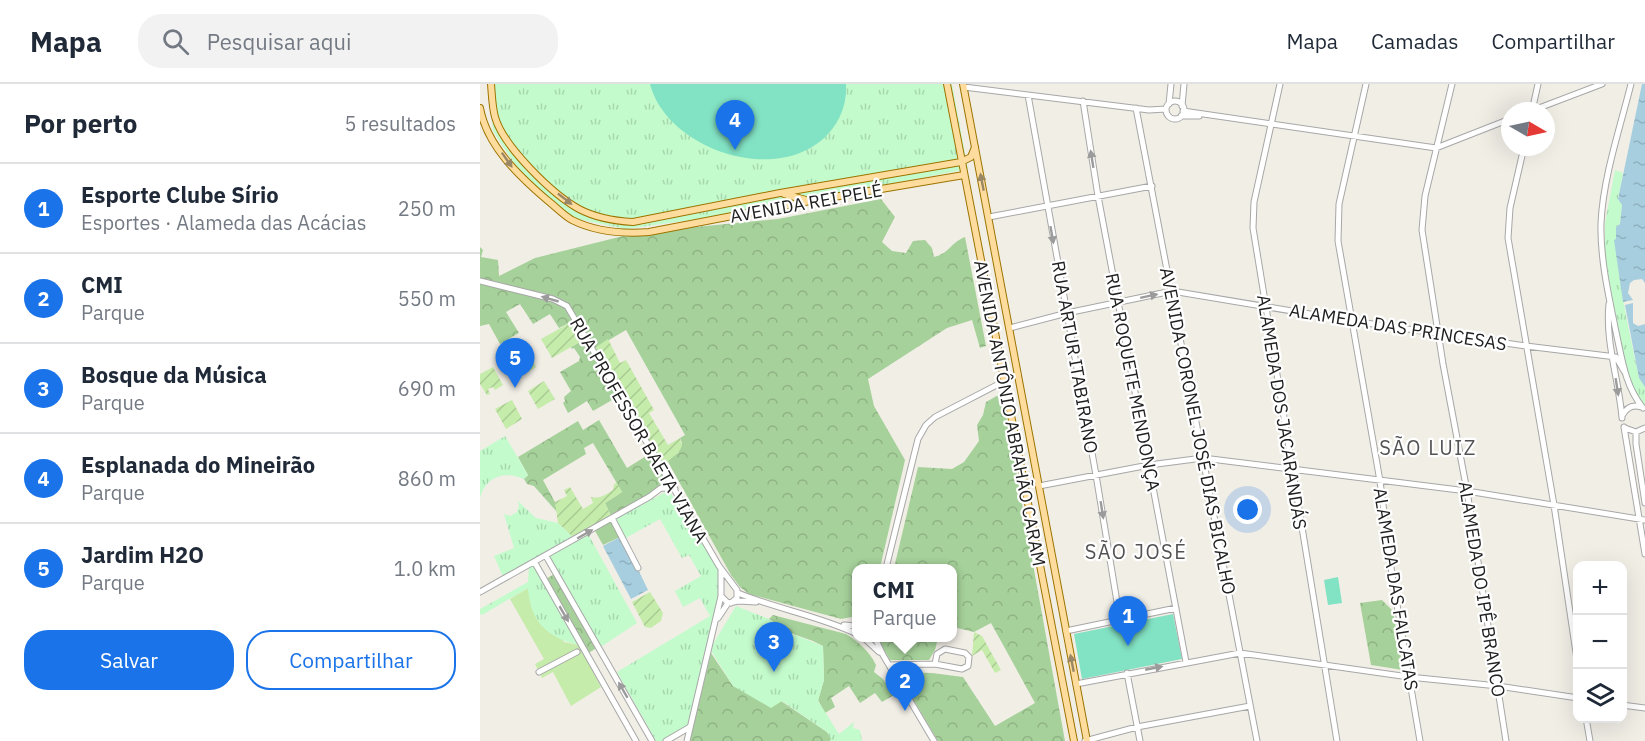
<!DOCTYPE html>
<html lang="pt">
<meta charset="utf-8">
<style>
:root{--surface:#fff;--page:#f2f2f3;--text:#1f2937;--muted:#747a83;--line:#e0e1e3;--accent:#1a73e8}
body{margin:0;font-family:"IBM Plex Sans",sans-serif;background:var(--page);color:var(--text)}
.controls{position:absolute;right:18px;bottom:18px;display:grid;overflow:hidden;border-radius:12px;box-shadow:0 6px 24px #0002}
.controls button{width:54px;height:54px;display:grid;place-items:center;padding:0;border:0;border-bottom:2px solid var(--line);background:var(--surface);color:var(--text);font:30px sans-serif}
.compass{position:absolute;left:1021px;top:18px;width:54px;height:54px;border-radius:50%;background:var(--surface);box-shadow:0 6px 24px #0002;rotate:99deg}
.you{position:absolute;left:768px;top:426px;width:21px;height:21px;margin:-15px;border:4px solid #fff;border-radius:50%;background:#1a73e8;box-shadow:0 0 0 9px #1a73e833}
.badge{display:grid;place-items:center;width:39px;height:39px;border-radius:50%;background:var(--accent);color:#fff;font-size:20px;font-weight:700}
.pin{position:absolute;translate:-50% -50px;filter:drop-shadow(0 2px 3px #0008)}
.pin::after{content:'';position:absolute;top:32px;width:21px;height:18px;background:inherit;clip-path:polygon(0 0,100% 0,50% 100%)}
.popup{position:absolute;left:372px;top:480px;width:105px;height:78px;box-sizing:border-box;display:grid;place-content:center;border-radius:12px;background:var(--surface);filter:drop-shadow(0 2px 4px #0005);font-size:20px;white-space:nowrap;color:var(--muted)}
.popup b{font-size:22px;color:var(--text)}
.popup::after{content:'';position:absolute;left:50%;top:100%;margin-left:-12px;border:12px solid transparent;border-top-color:var(--surface)}
.list{margin:0;padding:0;list-style:none}
h2{display:flex;justify-content:space-between;align-items:center;height:78px;margin:0;padding:0 24px;font-size:26px}
h2 small{font-size:20px;font-weight:400;color:var(--muted)}
.list li{display:grid;grid-template-columns:39px 1fr auto;gap:18px;align-items:center;box-sizing:border-box;height:90px;padding:0 24px;border-top:2px solid var(--line)}
.list b{display:block;font-size:22px;white-space:nowrap}
.list p{margin:0;font-size:20px;white-space:nowrap;color:var(--muted)}
.list em{font-size:20px;font-style:normal;color:var(--muted)}
.actions{display:flex;gap:12px;padding:18px 24px}
.actions a{flex:1;padding:14px 0;border:2px solid var(--accent);border-radius:24px;text-align:center;font-size:21px;color:var(--accent)}
.actions .main{background:var(--accent);color:#fff}
.icon{flex:none;width:33px;height:33px;fill:none;stroke:currentColor;stroke-width:2;stroke-linecap:round;stroke-linejoin:round}
.map{position:relative;flex:none;width:1165px;height:657px;overflow:hidden}
header{display:flex;align-items:center;gap:36px;box-sizing:border-box;height:84px;padding:0 30px;background:var(--surface);border-bottom:2px solid var(--line)}
header strong{font-size:28px}
nav{display:flex;gap:33px;margin-inline-start:auto;font-size:21px}
.search{width:420px;height:54px;background:var(--page);display:flex;align-items:center;gap:15px;box-sizing:border-box;padding:0 21px;border-radius:24px;color:var(--muted);font-size:22px}
main{display:flex}
aside{flex:1;background:var(--surface)}
.map>svg:first-child{display:block}
.grass{fill:#c6ecab}
.forest{fill:url(#forest-crowns)}
.park{fill:url(#park-tufts)}
.garden{fill:url(#garden-furrows)}
.pitch{fill:#82e2c4}
.water{fill:url(#water-ripples)}
.lines{fill:none;stroke-linecap:round;stroke-linejoin:round}
.minor-casing{stroke:#a7a7a7;stroke-width:7}
.major-casing{stroke:#9c7400;stroke-width:8}
.minor{stroke:#fff;stroke-width:5}
.major{stroke:#fedc9e;stroke-width:6}
.oneway{fill:#9b9b9b}
.oneway2{fill:#9a8765}
.labels{text-anchor:middle;dominant-baseline:central;stroke-width:4.5;stroke-linejoin:round;paint-order:stroke}
.street-label{font-size:18px;fill:#202020;stroke:#fff}
.neighbourhood-label{font-size:20px;letter-spacing:1.5px;fill:#535353;stroke:#fff}
</style>
<header>
<strong>Mapa</strong>
<div class="search"><svg class="icon" aria-label="search" viewBox="0 0 24 24"><circle cx="10" cy="10" r="6"/><path d="M15 15l6 6"/></svg>Pesquisar aqui</div>
<nav><a>Mapa</a><a>Camadas</a><a>Compartilhar</a></nav>
</header>
<main>
<aside>
<h2>Por perto<small>5 resultados</small></h2>
<ul class="list">
<li><span class="badge">1</span><div><b>Esporte Clube Sírio</b><p>Esportes · Alameda das Acácias</p></div><em>250 m</em></li>
<li><span class="badge">2</span><div><b>CMI</b><p>Parque</p></div><em>550 m</em></li>
<li><span class="badge">3</span><div><b>Bosque da Música</b><p>Parque</p></div><em>690 m</em></li>
<li><span class="badge">4</span><div><b>Esplanada do Mineirão</b><p>Parque</p></div><em>860 m</em></li>
<li><span class="badge">5</span><div><b>Jardim H2O</b><p>Parque</p></div><em>1.0 km</em></li>
</ul>
<div class="actions"><a class="main">Salvar</a><a>Compartilhar</a></div>
</aside>
<div class="map">
<svg width="1165" height="657" viewBox="0 0 1165 657">
<defs>
<pattern id="forest-crowns" width="20" height="18" patternUnits="userSpaceOnUse" patternTransform="scale(1.5)"><rect width="20" height="18" fill="#a6d19a"/><path d="M2 6a3 3 0 1 1 6 0M12 15a3 3 0 1 1 6 0" fill="none" stroke="#8fb384"/></pattern>
<pattern id="park-tufts" width="24" height="20" patternUnits="userSpaceOnUse" patternTransform="scale(1.5)"><rect width="24" height="20" fill="#c3fbcc"/><path d="M3 7l-1-3M5 7V3M7 7l1-3M15 17l-1-3M17 17v-4M19 17l1-3" fill="none" stroke="#a7d7af"/></pattern>
<pattern id="garden-furrows" width="10" height="10" patternUnits="userSpaceOnUse" patternTransform="scale(1.5)"><rect width="10" height="10" fill="#c6ecab"/><path d="M-1 1l2-2M0 10L10 0M9 11l2-2" fill="none" stroke="#aaca93"/></pattern>
<pattern id="water-ripples" width="26" height="14" patternUnits="userSpaceOnUse" patternTransform="scale(1.5)"><rect width="26" height="14" fill="#a6cedf"/><path d="M2 4q2-2 4 0t4 0M15 11q2-2 4 0t4 0" fill="none" stroke="#8fb1bf"/></pattern>
</defs>
<rect width="100%" height="100%" fill="#f1eee6"/>
<path class="grass" d="M48,504L84,558L99,561L121,603L91,622L73,588L62,594L55,580L64,575L30,515Z"/>
<path class="forest" d="M401,115L415,133L402,158L412,167L426,169L433,157L445,156L452,164L454,173C470,169 470,159 485,153L506,262L500,264L492,236L467,244L388,295L394,322L425,376L400,484H377V532L361,535L269,510L260,503L251,491L187,376L198,369L202,359L200,354L205,351L146,246L112,266L139,312L113,327L107,317L88,329L83,319L85,317L84,313L91,307L80,288L99,277L100,273L94,264L92,265L91,263L105,255L95,236L79,244L70,230L53,240L40,220L26,228L39,249L20,260L9,240L0,242V163L3,166L1,173L18,176L19,192L55,174L155,149L298,135Z
M522,309L585,657H458L417,588L452,589L483,593L515,642L555,619L511,539L494,548L473,543V484H414L438,383L472,385L484,378L499,357L497,341L503,331L506,318Z
M119,336L147,384L171,369C179,381 189,390 181,404L133,434L142,452L123,461L114,445L132,434L125,419L142,408L113,359L104,364L106,370L63,396L75,418L77,428L54,402L47,400L44,395L48,391L38,373L98,337L103,346Z
M76,489L118,563L107,570L64,496Z
M902,516L913,527L923,586L891,581L880,519Z
M293,531L366,550C380,559 389,567 396,581L394,588L403,595L414,611L402,618L395,609L380,619L369,602L351,614L355,623L345,629L338,616L344,596L343,562L333,557L305,547L289,535Z
M400,554H458L455,566L449,576H410L400,559Z
M231,569L253,602L301,617L347,648L352,655L350,657H210Z"/>
<path class="park" d="M9,0H472L488,85L239,132L146,145L93,134L39,87L13,47Z
M1135,86L1143,89L1138,115L1142,121L1140,140L1136,143C1136,194 1149,244 1159,294L1165,303V324L1155,313L1145,287L1125,173V139Z
M25,352L48,391L44,395C24,386 5,393 0,414V367Z
M189,406L240,487V506L210,640L184,657H176L137,588L230,532L220,514L203,523L195,507L221,492L209,471L202,474L180,435L144,455L136,435Z
M38,417L56,434L78,439L94,454L24,495L14,472L34,464L24,430L30,432L37,428L39,422Z
M107,448L157,539L119,564L66,472Z
M55,479L99,561C67,554 50,537 48,504L2,531L0,530V525L48,498L49,482Z
M256,522L289,535L305,547L343,562L344,596L338,617L359,650L374,638L373,644L380,646L382,657H350L351,655L347,648L302,617L291,624L253,602L230,565Z"/>
<path class="garden" d="M95,236L105,255L72,274L61,255Z
M128,255L140,279L146,276L174,326L169,329L188,361L200,354L202,362C198,372 188,374 182,385L113,265Z
M46,264L56,283L40,293L29,274Z
M13,283L23,301L15,306L13,303L8,305L10,310L7,311L0,300V290Z
M64,297L75,315L58,325L48,307Z
M32,316L42,335L26,345L15,325Z
M137,399L142,408L125,419L132,434L94,454L78,439L75,418L87,412L84,406L90,403L103,425L113,419L111,413C120,415 125,411 133,406L134,400Z
M170,508L183,529L181,537L171,544L165,543L152,518Z
M494,548L502,552L521,586L515,589L502,566L492,572Z"/>
<path class="pitch" d="M170,0H366C367,19 361,36 348,50C299,103 187,66 170,0Z
M858,493L862,519L848,521L844,496Z
M693,530L702,575L602,595L594,550Z"/>
<path class="water" d="M1162,0H1165V199L1162,195L1154,196L1150,199L1148,209L1153,216L1143,218L1134,156L1136,155V143L1140,140L1142,121L1138,115Z
M1153,219V239L1158,242L1165,240V303L1159,294L1145,221Z
M142,452L168,506L151,515L123,462Z"/>
<g class="lines">
<defs>
<path id="minor" d="M800,0L774,118L773,144L857,657
M886,0L859,120L858,157L900,397L912,491L940,657
M972,0L945,112L942,146L963,280L987,407L1026,657
M1151,0C1140,44 1123,94 1121,139C1120,175 1129,213 1136,248C1142,275 1145,302 1163,324
M484,3L669,26L686,25
M548,11L616,391L640,536
M603,17L618,112L706,578
M686 26a9 9 0 1 1 18 0a9 9 0 1 1-18 0Z
M689,20L691,0
M702,22L704,0
M656,24L777,657
M703,27L956,64L1030,35
M1051,27L1122,0
M1052,27L1058,0
M701,32H719
M1044,63L1030,124L1028,154L1074,421L1098,582
M509,133L672,102
M0,197L73,215L87,222L239,482L257,506V514L251,519
M1129,220C1125,258 1139,296 1142,334
M530,244L587,229L692,207L872,237L1046,262L1136,273L1144,287
M1142,332C1146,324 1152,320 1161,323
M1144,343L1165,470
M1145,344L1156,348L1165,344
M1156,348V360L1165,419
M559,402L669,381L723,374L987,407L1165,436
M132,434L158,484
M66,472L172,657
M55,479L156,657
M406,484L438,355L446,341L455,333L538,290
M0,508L169,413L181,404L195,405
M258,509C297,525 339,532 377,550
M241,512L248,519L259,517L276,518
M238,534L248,519
M364,541L377,542
M586,547L696,524
M384,554L399,568
M395,554L403,571L454,657
M409,581L455,580L482,585L488,582L489,573L485,569L465,565L457,570L455,580
M59,588L97,568
M647,589L660,657
M596,600L760,569L929,593L1018,602L1098,614
M1142,621L1165,624
M1106,634L1110,657
M186,657L210,643
M207,657L241,512V486
M605,657L657,643L770,622"/>
<path id="major" d="M11,0C12,11 12,22 15,33C23,62 72,110 99,125C116,134 135,137 153,138L300,109L481,78L491,73L495,63
M467,0L594,657
M483,0L607,657
M0,24C7,62 39,92 67,116C75,122 83,131 92,136C116,148 143,150 169,148L330,117L484,91
M304,110L326,116"/>
</defs>
<use href="#minor" class="minor-casing"/>
<use href="#major" class="major-casing"/>
<use href="#minor" class="minor"/>
<use href="#major" class="major"/>
</g>
<defs><path id="oneway-solid" d="M-6-.8H1V-3.2L6.5 0L1 3.2V.8H-6Z" transform="scale(1.5)"/></defs>
<g class="oneway">
<use href="#oneway-solid" transform="translate(612 75) rotate(-99)"/>
<use href="#oneway-solid" transform="translate(572 151) rotate(80)"/>
<use href="#oneway-solid" transform="translate(669 212) rotate(-12)"/>
<use href="#oneway-solid" transform="translate(70 215) rotate(-164)"/>
<use href="#oneway-solid" transform="translate(1137 303) rotate(81)"/>
<use href="#oneway-solid" transform="translate(622 426) rotate(81)"/>
<use href="#oneway-solid" transform="translate(105 450) rotate(-30)"/>
<use href="#oneway-solid" transform="translate(84 530) rotate(60)"/>
<use href="#oneway-solid" transform="translate(674 584) rotate(-11)"/>
<use href="#oneway-solid" transform="translate(143 606) rotate(-120)"/>
</g>
<g class="oneway2">
<use href="#oneway-solid" transform="translate(27 76) rotate(55)"/>
<use href="#oneway-solid" transform="translate(502 98) rotate(-101)"/>
<use href="#oneway-solid" transform="translate(85 115) rotate(38)"/>
<use href="#oneway-solid" transform="translate(592 579) rotate(-101)"/>
</g>
<g class="labels">
<g class="street-label">
<text transform="translate(326 119) rotate(-10)">AVENIDA REI PELÉ</text>
<text transform="translate(918 243) rotate(9)">ALAMEDA DAS PRINCESAS</text>
<text transform="translate(595 273) rotate(80)">RUA ARTUR ITABIRANO</text>
<text transform="translate(653 298) rotate(79)">RUA ROQUETE MENDONÇA</text>
<text transform="translate(802 328) rotate(81)">ALAMEDA DOS JACARANDÁS</text>
<text transform="translate(530 329) rotate(79)">AVENIDA ANTÔNIO ABRAHÃO CARAM</text>
<text transform="translate(159 346) rotate(60)">RUA PROFESSOR BAETA VIANA</text>
<text transform="translate(718 347) rotate(79)">AVENIDA CORONEL JOSÉ DIAS BICALHO</text>
<text transform="translate(916 505) rotate(81)">ALAMEDA DAS FALCATAS</text>
<text transform="translate(1002 505) rotate(81)">ALAMEDA DO IPÊ BRANCO</text>
</g>
<g class="neighbourhood-label">
<text x="948" y="363">SÃO LUIZ</text>
<text x="656" y="467">SÃO JOSÉ</text>
</g>
</g>
</svg>
<div class="controls">
<button>+</button>
<button>−</button>
<button><svg class="icon" aria-label="layers" viewBox="0 0 24 24"><path d="M12 4l9 5-9 5-9-5zM3 14l9 5 9-5"/></svg></button>
</div>
<svg class="compass" viewBox="-18 -18 36 36"><path d="M0-13l5 13h-10z" fill="#e53935"/><path d="M0 13l5-13h-10z" fill="#747a83"/></svg>
<div class="you"></div>
<div class="pin badge" style="left:648px;top:562px">1</div>
<div class="pin badge" style="left:425px;top:627px">2</div>
<div class="popup"><b>CMI</b>Parque</div>
<div class="pin badge" style="left:294px;top:588px">3</div>
<div class="pin badge" style="left:255px;top:66px">4</div>
<div class="pin badge" style="left:35px;top:304px">5</div>
</div>
</main>
